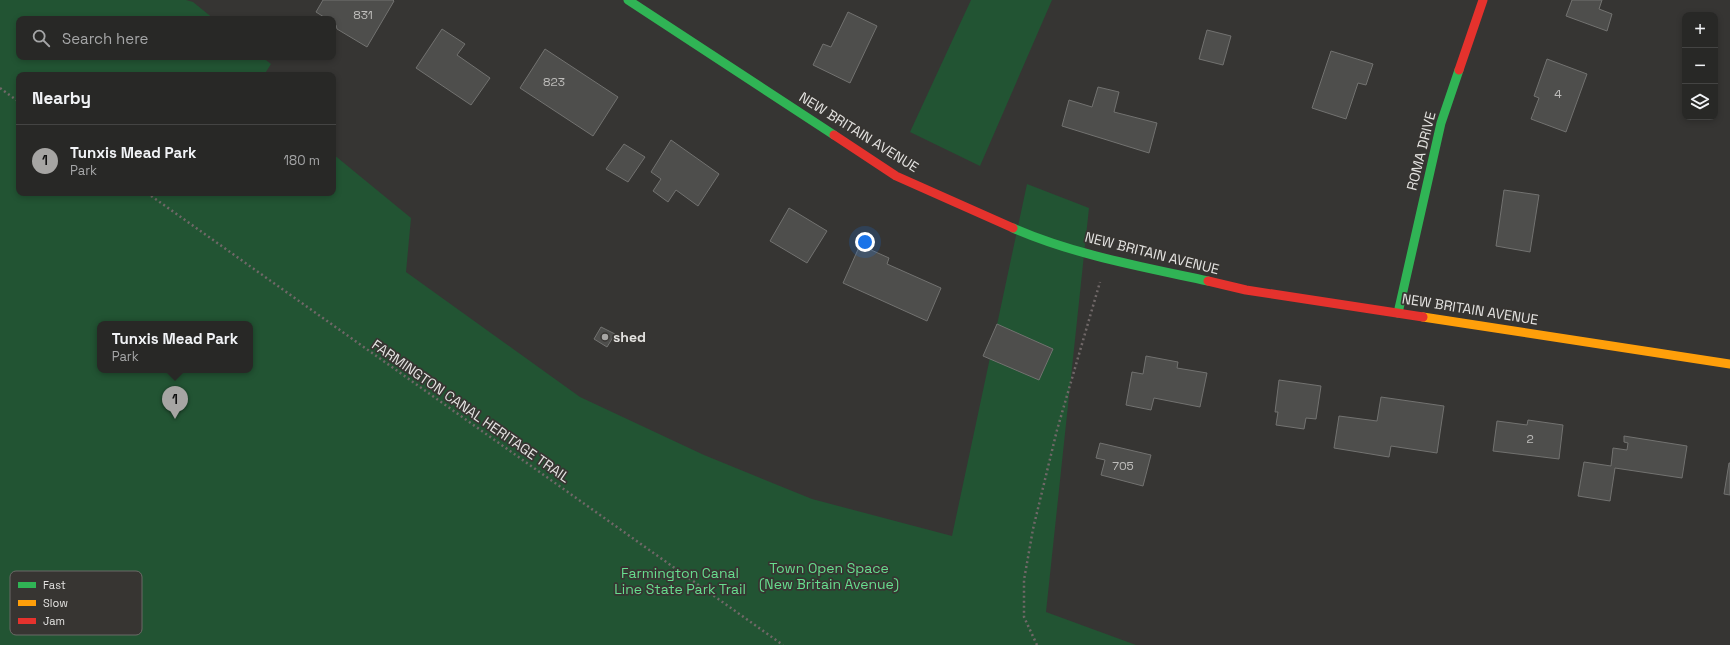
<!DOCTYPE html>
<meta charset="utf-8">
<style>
:root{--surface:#282826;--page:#343432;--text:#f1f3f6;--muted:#a5a6a7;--line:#444443;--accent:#a6a5a3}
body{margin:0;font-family:"Space Grotesk",sans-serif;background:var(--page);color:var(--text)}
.controls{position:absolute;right:12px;top:12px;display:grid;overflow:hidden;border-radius:8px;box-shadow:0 2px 6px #0003}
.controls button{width:36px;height:36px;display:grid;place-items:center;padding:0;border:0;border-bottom:1px solid var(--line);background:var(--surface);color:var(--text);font:20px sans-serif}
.you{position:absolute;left:865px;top:242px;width:14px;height:14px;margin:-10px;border:3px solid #fff;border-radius:50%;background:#1a73e8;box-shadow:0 0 0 6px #1a73e833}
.badge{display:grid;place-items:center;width:26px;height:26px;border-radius:50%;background:var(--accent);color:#111;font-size:13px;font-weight:700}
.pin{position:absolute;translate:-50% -33px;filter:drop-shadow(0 1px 2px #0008)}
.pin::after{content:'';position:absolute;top:21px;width:14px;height:12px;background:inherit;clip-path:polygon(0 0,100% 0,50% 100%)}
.popup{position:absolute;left:97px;top:321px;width:156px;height:52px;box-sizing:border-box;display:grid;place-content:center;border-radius:8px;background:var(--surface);filter:drop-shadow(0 1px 3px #0005);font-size:13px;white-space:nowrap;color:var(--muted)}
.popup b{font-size:15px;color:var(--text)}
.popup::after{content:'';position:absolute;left:50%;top:100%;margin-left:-8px;border:8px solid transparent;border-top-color:var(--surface)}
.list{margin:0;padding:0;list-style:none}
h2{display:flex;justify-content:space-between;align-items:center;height:52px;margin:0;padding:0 16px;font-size:17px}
h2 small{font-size:13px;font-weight:400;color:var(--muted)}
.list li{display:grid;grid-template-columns:26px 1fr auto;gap:12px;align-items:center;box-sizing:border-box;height:72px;padding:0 16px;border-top:1px solid var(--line)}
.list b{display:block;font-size:15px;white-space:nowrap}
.list p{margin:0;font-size:13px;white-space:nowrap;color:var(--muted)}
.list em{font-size:13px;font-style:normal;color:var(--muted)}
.icon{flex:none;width:22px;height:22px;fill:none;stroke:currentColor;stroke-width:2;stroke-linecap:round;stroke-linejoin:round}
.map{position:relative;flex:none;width:1730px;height:645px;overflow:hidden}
.search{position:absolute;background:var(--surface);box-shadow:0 2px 6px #0003;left:16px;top:16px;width:320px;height:44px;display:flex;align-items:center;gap:10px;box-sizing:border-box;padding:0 14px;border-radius:8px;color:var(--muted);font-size:15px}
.panel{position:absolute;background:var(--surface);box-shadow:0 2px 6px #0003;left:16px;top:72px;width:320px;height:124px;border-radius:8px}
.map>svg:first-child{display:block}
.green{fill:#225433;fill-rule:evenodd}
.building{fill:#4e4e4c;stroke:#727270}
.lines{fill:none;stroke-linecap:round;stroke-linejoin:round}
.path{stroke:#706868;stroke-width:2.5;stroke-dasharray:2 3;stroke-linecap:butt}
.fast{stroke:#30b455;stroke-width:9}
.slow{stroke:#ff9f0a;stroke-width:9}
.jam{stroke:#e5322d;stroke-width:9}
.poi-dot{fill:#a6a5a3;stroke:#373532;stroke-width:1.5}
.labels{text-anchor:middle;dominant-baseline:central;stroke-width:3.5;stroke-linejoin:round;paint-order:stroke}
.number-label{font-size:12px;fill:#bebdbb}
.street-label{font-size:14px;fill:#e3e2e0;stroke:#373532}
.poi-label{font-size:14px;font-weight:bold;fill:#e3e2e0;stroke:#373532;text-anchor:start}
.park-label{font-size:14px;fill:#67dd8e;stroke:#373532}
.key{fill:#373532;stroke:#6b6966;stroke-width:1}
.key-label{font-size:11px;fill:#e3e2e0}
</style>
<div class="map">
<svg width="1730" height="645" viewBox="0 0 1730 645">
<rect width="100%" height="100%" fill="#363533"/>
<path class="green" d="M0,0H186L193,2L214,19H19V57H262L271,64L264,75H19V193H333V154L411,218L406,272L580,397L704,455L812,499L952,536L1027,184L1089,208L1046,612L1136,645H0ZM100,324H250V370H100Z
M971,0H1052L980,166L910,132Z"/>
<path class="building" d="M323,0H393L394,1L367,47L337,29L336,25L333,23V19H327L316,12Z
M1572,0H1602L1599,9L1612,14L1607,31L1566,16Z
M848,12L877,26L850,83L813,65L823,44L831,47Z
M442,29L465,44L457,55L490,78L471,105L416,68Z
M1207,30L1231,36L1223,65L1199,59Z
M545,49L618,97L593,136L520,88Z
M1331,51L1373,64L1366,85L1358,83L1346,119L1312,108Z
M1547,59L1587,74L1566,132L1531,119L1539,98L1534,96Z
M1098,87L1119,92L1114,112L1157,123L1149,153L1062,126L1069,100L1092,107Z
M671,140L719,174L698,206L676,190L668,202L653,191L661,179L651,172Z
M624,144L645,157L628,182L606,169Z
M1504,190L1539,195L1530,252L1496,246Z
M789,208L827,231L807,263L770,241Z
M860,245L889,258L887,264L941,288L927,321L843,283Z
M997,324L1053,349L1039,380L983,356Z
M601,327L615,334L607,347L594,339Z
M1146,356L1178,362L1177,368L1207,373L1200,407L1154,398L1151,410L1126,405L1132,372L1143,374Z
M1279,380L1321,386L1316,419L1306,418L1304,429L1276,425L1278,412H1275Z
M1381,397L1444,406L1437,453L1391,446L1389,457L1334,448L1339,416L1377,421Z
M1528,420L1563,425L1559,459L1493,451L1497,421L1527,425Z
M1624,436L1687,446L1682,478L1615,468L1610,501L1578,496L1584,462L1611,466L1613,448L1627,450L1628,443L1624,442Z
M1100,443L1151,455L1143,486L1101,475L1105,460L1096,458Z
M1729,463H1730V495L1724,494Z"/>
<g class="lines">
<path class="path" d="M0,88L19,102
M147,193L783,645
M1037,645L1024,617V580L1033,529L1057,430L1100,282"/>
<path class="fast" d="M628,0L834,135
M1013,228C1075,255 1143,267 1208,281
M1398,313L1441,123L1459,70"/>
<path class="slow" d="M1423,317L1730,364"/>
<path class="jam" d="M1459,70L1483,0
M834,135L896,176L1013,228
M1208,281L1246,290L1423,317"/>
</g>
<circle class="poi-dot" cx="605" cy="337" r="4"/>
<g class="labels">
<g class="number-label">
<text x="363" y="15">831</text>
<text x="554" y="82">823</text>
<text x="1558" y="94">4</text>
<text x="1530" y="439">2</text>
<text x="1123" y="466">705</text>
</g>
<g class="street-label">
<text transform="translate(859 132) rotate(32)">NEW BRITAIN AVENUE</text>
<text transform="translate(1421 151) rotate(-76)">ROMA DRIVE</text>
<text transform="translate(1152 253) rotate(14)">NEW BRITAIN AVENUE</text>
<text transform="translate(1470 309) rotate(9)">NEW BRITAIN AVENUE</text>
<text transform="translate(471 411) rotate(35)">FARMINGTON CANAL HERITAGE TRAIL</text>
</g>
<g class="poi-label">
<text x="613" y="337">shed</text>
</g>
<g class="park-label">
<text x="829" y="568">Town Open Space<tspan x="829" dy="16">(New Britain Avenue)</tspan></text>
<text x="680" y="573">Farmington Canal<tspan x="680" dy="16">Line State Park Trail</tspan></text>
</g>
</g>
<rect x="10" y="571" width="132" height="64" rx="6" class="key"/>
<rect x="18" y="582" width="18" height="6" fill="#30b455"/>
<rect x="18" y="600" width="18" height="6" fill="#ff9f0a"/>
<rect x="18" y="618" width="18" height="6" fill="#e5322d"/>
<g class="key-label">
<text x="43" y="589">Fast</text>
<text x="43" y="607">Slow</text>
<text x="43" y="625">Jam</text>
</g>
</svg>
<div class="controls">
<button>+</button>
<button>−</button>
<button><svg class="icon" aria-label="layers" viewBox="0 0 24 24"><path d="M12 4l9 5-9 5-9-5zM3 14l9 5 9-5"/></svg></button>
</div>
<div class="you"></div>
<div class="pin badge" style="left:175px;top:419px">1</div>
<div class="popup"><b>Tunxis Mead Park</b>Park</div>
<div class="search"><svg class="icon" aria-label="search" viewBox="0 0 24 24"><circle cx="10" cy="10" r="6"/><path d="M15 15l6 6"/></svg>Search here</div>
<section class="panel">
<h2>Nearby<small></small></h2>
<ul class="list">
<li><span class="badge">1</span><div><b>Tunxis Mead Park</b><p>Park</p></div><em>180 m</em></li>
</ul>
</section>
</div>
